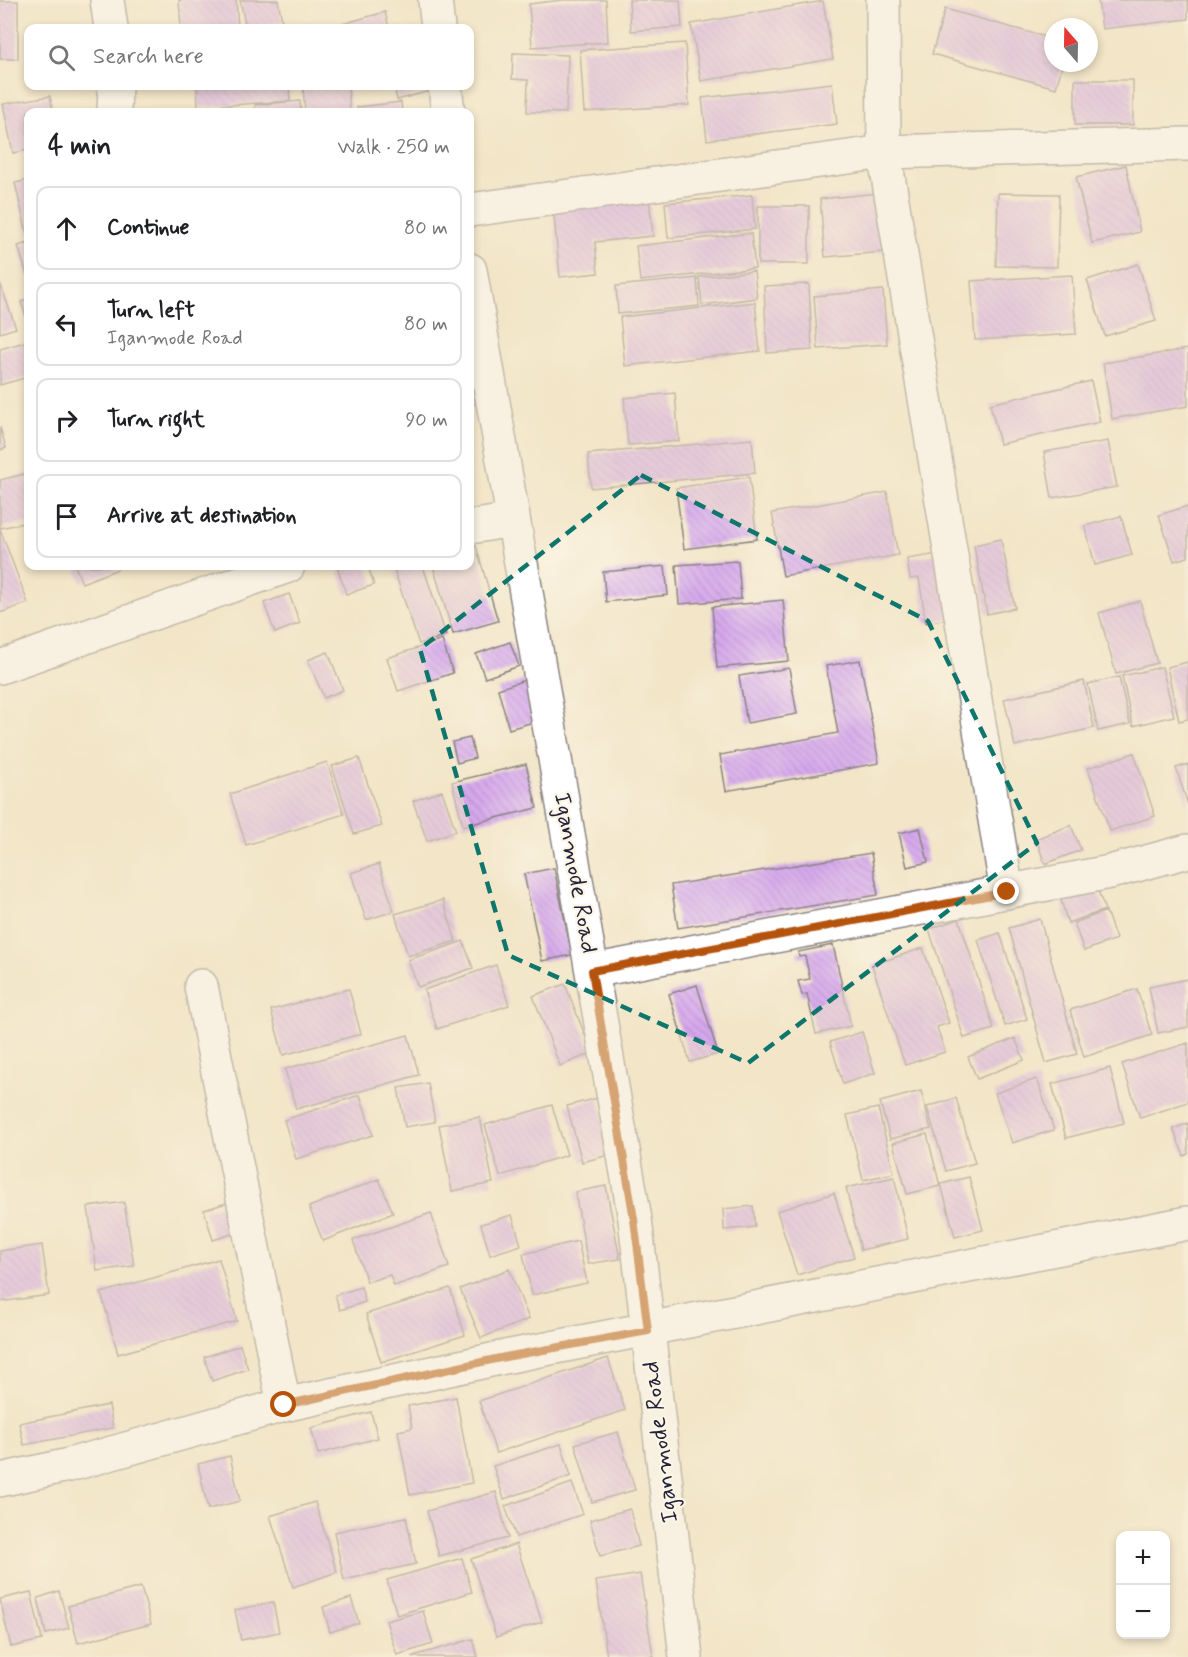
<!DOCTYPE html>
<meta charset="utf-8">
<style>
:root{--surface:#fff;--page:#f6f6f6;--text:#202124;--muted:#757577;--line:#e0e0e0}
body{margin:0;font-family:Mynerve,sans-serif;background:var(--page);color:var(--text)}
.controls{position:absolute;right:18px;bottom:18px;display:grid;overflow:hidden;border-radius:12px;box-shadow:0 3px 9px #0003}
.controls button{width:54px;height:54px;display:grid;place-items:center;padding:0;border:0;border-bottom:2px solid var(--line);background:var(--surface);color:var(--text);font:30px sans-serif}
.compass{position:absolute;left:1044px;top:18px;width:54px;height:54px;border-radius:50%;background:var(--surface);box-shadow:0 3px 9px #0003;rotate:340deg}
.stop{position:absolute;width:18px;height:18px;margin:-14px;border:4px solid #b45309;border-radius:50%;background:#fff}
.stop.end{background:#b45309;border-color:#fff;box-shadow:0 2px 6px #0008}
.list{margin:0;padding:0;list-style:none}
h2{display:flex;justify-content:space-between;align-items:center;height:78px;margin:0;padding:0 24px;font-size:26px}
h2 small{font-size:20px;font-weight:400;color:var(--muted)}
.list li{display:grid;grid-template-columns:39px 1fr auto;gap:18px;align-items:center;box-sizing:border-box;height:84px;margin:0 12px 12px;padding:0 12px;border:2px solid var(--line);border-radius:12px}
.list b{display:block;font-size:22px;white-space:nowrap}
.list p{margin:0;font-size:20px;white-space:nowrap;color:var(--muted)}
.list em{font-size:20px;font-style:normal;color:var(--muted)}
.icon{flex:none;width:33px;height:33px;fill:none;stroke:currentColor;stroke-width:2;stroke-linecap:round;stroke-linejoin:round}
.map{position:relative;flex:none;width:1188px;height:1657px;overflow:hidden}
.search{position:absolute;background:var(--surface);box-shadow:0 3px 9px #0003;left:24px;top:24px;width:450px;height:66px;display:flex;align-items:center;gap:15px;box-sizing:border-box;padding:0 21px;border-radius:12px;color:var(--muted);font-size:22px}
.panel{position:absolute;background:var(--surface);box-shadow:0 3px 9px #0003;left:24px;top:108px;width:450px;height:462px;border-radius:12px}
.map>svg:first-child{display:block}
.building{fill:url(#building-back-hatch)}
.lines{fill:none;stroke-linecap:round;stroke-linejoin:round}
.street-casing{stroke:#8a8482;stroke-width:36}
.street{stroke:#fff;stroke-width:33}
.route{stroke:#b45309;stroke-width:8}
.marked{fill:none;stroke:#0f766e;stroke-width:4.5;stroke-dasharray:12 8;stroke-linejoin:round}
.labels{text-anchor:middle;dominant-baseline:central;stroke-width:4.5;stroke-linejoin:round;paint-order:stroke}
.street-label{font-size:24px;fill:#22223b;stroke:#fcf5e5}
</style>
<div class="map">
<svg width="1188" height="1657" viewBox="0 0 1188 1657">
<defs>
<pattern id="building-back-hatch" width="6" height="6" patternUnits="userSpaceOnUse" patternTransform="scale(1.5)"><rect width="6" height="6" fill="#d6a8ed"/><path d="M-1 5l2 2M0 0l6 6M5-1l2 2" fill="none" stroke="#b790cc"/></pattern>
</defs>
<rect width="100%" height="100%" fill="#fcf5e5"/>
<filter id="ink" filterUnits="userSpaceOnUse"><feTurbulence type="fractalNoise" baseFrequency=".0167" numOctaves="2"/><feDisplacementMap in="SourceGraphic" scale="12" xChannelSelector="R" yChannelSelector="G"/><feConvolveMatrix kernelMatrix="1 2 1 2 8 2 1 2 1" color-interpolation-filters="sRGB"/></filter>
<filter id="wash" filterUnits="userSpaceOnUse"><feTurbulence type="fractalNoise" baseFrequency=".008" numOctaves="4" result="noise"/><feDisplacementMap in="SourceGraphic" scale="24" xChannelSelector="R" yChannelSelector="G"/><feGaussianBlur stdDeviation="1.35" result="paint"/><feColorMatrix in="noise" values="0 0 0 0 0 0 0 0 0 0 0 0 0 0 0 0 0 1.4 0 .05"/><feComposite in="paint" operator="in"/></filter>
<g filter="url(#wash)">
<rect width="100%" height="100%" fill="#f2e5c8"/>
<g id="blocks">
<path class="building" d="M179,0H236L238,28H181Z
M240,0H278L282,21L246,28Z
M563,0H606L608,42L532,47L529,4Z
M629,0H680L682,27L631,31Z
M1098,0H1188V19L1102,29Z
M0,1H18V59H0Z
M823,1L833,59L701,81L691,24Z
M945,9L1053,39V63H1063L1056,88L932,54Z
M385,12L389,28H335V26Z
M685,43L689,105L584,112L580,50Z
M513,53L568,55L566,113L527,112L528,80L512,79Z
M1075,80H1133V125H1075Z
M832,83L837,124L707,140L702,98Z
M197,86H289L290,101L198,107Z
M303,86H348L350,112H305Z
M394,86H436L437,89L397,100Z
M50,96L53,112H28V150L13,153L3,104Z
M300,101L301,112H256L255,105Z
M401,102L402,112H358L357,107Z
M1126,165L1140,232L1092,243L1076,177Z
M28,180V238L15,183Z
M878,193L883,252L825,257L820,199Z
M998,193L1059,194L1057,267L996,266Z
M752,195L755,229L668,238L665,203Z
M649,197L653,236L595,242L598,273L560,277L553,206Z
M758,206H809V264H758Z
M751,233L755,268L640,281L636,246Z
M28,243V278L18,246Z
M1138,264L1156,321L1105,336L1087,280Z
M754,271L757,298L702,305L699,277Z
M1072,275L1076,334L975,340L971,281Z
M697,278L699,306L618,314L616,286Z
M0,283L16,328L0,333Z
M809,284L812,350L767,353L764,286Z
M883,290L887,344L818,349L814,296Z
M28,299V322L21,302Z
M755,302L760,351L625,366L620,317Z
M28,341V377L0,385V349Z
M1188,349V406L1112,419L1103,363Z
M470,377L476,404L470,405Z
M1091,381L1100,422L1000,444L990,404Z
M675,393L679,441L628,445L624,398Z
M0,427L6,448L0,450Z
M752,439L755,473L591,488L588,454Z
M1108,441L1117,487L1052,498L1044,452Z
M28,473V522L0,528V480Z
M749,477L757,539L684,549L676,488Z
M887,492L898,555L783,576L772,513Z
M1188,506V557L1174,561L1159,515Z
M1121,516L1132,555L1095,565L1085,526Z
M0,529L28,603L0,613Z
M1001,539L1015,608L987,614L974,545Z
M476,546L498,621L453,634L433,566H470V548Z
M944,553L954,618L926,623L919,578L910,579L907,559Z
M738,561L741,599L679,604L676,565Z
M75,566H117L118,569L82,583Z
M337,566H368L374,585L346,594Z
M407,566H423L446,635L419,644L394,570Z
M665,566L668,595L606,602L603,572Z
M289,594L300,623L275,633L264,603Z
M783,600L789,661L717,668L712,607Z
M1140,601L1157,663L1116,674L1099,613Z
M442,640L453,673L398,691L387,658Z
M510,642L519,666L485,678L476,654Z
M328,652L343,690L324,698L308,660Z
M860,660L879,763L726,791L720,755L838,733L826,666Z
M1188,662V719L1179,721L1167,667Z
M1162,667L1174,716L1133,726L1122,676Z
M789,668L797,714L747,723L739,676Z
M1119,677L1130,724L1098,731L1088,684Z
M525,680L537,721L509,729L498,689Z
M1084,681L1094,728L1015,746L1004,699Z
M470,738L475,758L457,763L452,742Z
M1134,753L1155,816L1110,831L1088,768Z
M359,758L382,826L354,834L332,766Z
M327,762L344,814L246,845L230,794Z
M526,764L537,808L463,826L452,782Z
M1188,764V805L1176,768Z
M442,791L456,831L427,841L413,801Z
M1071,825L1081,850L1045,864L1036,839Z
M920,828L928,862L907,867L899,833Z
M871,853L878,895L678,928L671,885Z
M379,864L394,911L366,920L351,873Z
M554,868L572,955L542,961L524,874Z
M1095,882L1105,910L1068,923L1059,894Z
M443,900L456,941L408,956L395,914Z
M1106,911L1116,939L1084,951L1074,923Z
M959,919L994,1029L964,1038L929,929Z
M1040,919L1077,1054L1046,1063L1009,928Z
M1000,933L1027,1019L1005,1026L978,940Z
M463,941L473,968L418,987L408,960Z
M833,945L851,1026L816,1034L807,994L802,995L798,981L810,979L805,956L799,957L798,952Z
M923,948L949,1023L937,1027L945,1052L905,1065L872,965Z
M496,965L509,1005L437,1029L424,990Z
M1188,979V1027L1158,1033L1149,987Z
M565,984L592,1053L560,1066L533,996Z
M697,985L718,1054L690,1062L669,994Z
M349,989L361,1034L283,1055L271,1010Z
M1137,989L1152,1035L1084,1057L1070,1010Z
M862,1032L875,1073L843,1084L830,1042Z
M408,1035L419,1075L296,1109L285,1069Z
M1015,1038L1024,1060L977,1079L968,1057Z
M1188,1043V1102L1140,1118L1122,1064Z
M1110,1068L1124,1123L1066,1138L1052,1084Z
M1037,1079L1054,1130L1012,1143L995,1093Z
M428,1083L435,1122L405,1127L398,1088Z
M921,1091L931,1129L890,1139L880,1102Z
M360,1095L373,1135L296,1159L284,1120Z
M598,1098L613,1154L582,1162L567,1106Z
M956,1098L975,1163L946,1171L927,1107Z
M552,1105L567,1155L500,1176L485,1125Z
M878,1108L894,1173L863,1180L847,1115Z
M480,1117L493,1183L452,1191L439,1125Z
M1188,1123V1154L1184,1156L1173,1129Z
M927,1134L940,1186L907,1194L893,1143Z
M894,1177L908,1239L861,1250L846,1188Z
M969,1177L983,1230L955,1237L941,1184Z
M379,1179L393,1213L323,1241L309,1207Z
M606,1186L620,1259L588,1264L575,1192Z
M834,1193L854,1257L797,1275L777,1211Z
M236,1200L245,1230L213,1240L204,1210Z
M124,1202L134,1266L97,1271L88,1207Z
M753,1206L755,1227L724,1230L723,1209Z
M431,1213L449,1267L394,1286L390,1275L367,1282L353,1240Z
M512,1215L521,1245L490,1255L481,1224Z
M578,1241L587,1283L532,1295L523,1254Z
M42,1245L49,1295L0,1302V1251Z
M219,1259L237,1321L118,1354L101,1293Z
M509,1269L529,1319L481,1338L460,1289Z
M361,1287L365,1302L340,1310L335,1295Z
M450,1288L465,1335L381,1362L366,1314Z
M240,1345L248,1369L212,1381L204,1357Z
M608,1358L625,1410L496,1453L479,1401Z
M456,1397L472,1483L410,1495L398,1431L412,1428L408,1406Z
M109,1405L113,1428L24,1445L19,1423Z
M371,1412L378,1438L318,1454L311,1428Z
M618,1432L635,1490L592,1502L575,1444Z
M561,1444L571,1476L504,1499L493,1466Z
M230,1456L240,1501L208,1509L198,1464Z
M572,1483L583,1514L516,1537L505,1506Z
M496,1492L508,1538L439,1556L427,1511Z
M315,1502L337,1572L293,1587L270,1516Z
M630,1509L639,1546L600,1556L590,1520Z
M406,1517L416,1564L344,1580L334,1532Z
M516,1544L542,1622L496,1637L471,1559Z
M462,1558L472,1592L397,1615L387,1580Z
M640,1574L653,1656L607,1657L596,1581Z
M141,1587L151,1624L78,1643L68,1606Z
M59,1591L69,1628L46,1634L38,1598Z
M31,1592L42,1640L11,1647L0,1599Z
M351,1598L359,1623L330,1632L323,1607Z
M273,1602L279,1632L241,1640L235,1610Z
M423,1611L433,1644L397,1655L386,1621Z
M473,1639L478,1657H413V1656Z"/>
</g>
</g>
<g filter="url(#ink)">
<use href="#blocks" fill-opacity="0" stroke="#8a8482" stroke-width="1.5"/>
<g class="lines">
<defs>
<path id="street" d="M107,0L111,28
M435,0L438,28
M883,0L884,152L1007,892
M445,86L448,112
M114,112L115,86
M470,210L884,152L1188,144
M470,270L635,1219L686,1657
M470,527L513,520
M0,667L288,566
M592,971L1110,872L1188,851
M201,986L284,1405
M0,1480L69,1465L284,1405L505,1357L1188,1223"/>
</defs>
<use href="#street" class="street-casing"/>
<use href="#street" class="street"/>
</g>
</g>
<g class="lines" filter="url(#ink)">
<path class="route" d="M284,1405L505,1357L648,1331L634,1219L592,971L1007,892"/>
</g>
<path d="M0 0H1188V1657H0ZM641,475L928,621L1037,843L748,1063L508,955L420,649Z" fill="#f2e5c8" fill-opacity=".55" fill-rule="evenodd"/>
<path class="marked" d="M641,475L928,621L1037,843L748,1063L508,955L420,649Z"/>
<g class="labels">
<g class="street-label">
<text transform="translate(575 873) rotate(80)">Iganmode Road</text>
<text transform="translate(661 1442) rotate(-97)">Iganmode Road</text>
</g>
</g>
</svg>
<div class="controls">
<button>+</button>
<button>−</button>
</div>
<svg class="compass" viewBox="-18 -18 36 36"><path d="M0-13l5 13h-10z" fill="#e53935"/><path d="M0 13l5-13h-10z" fill="#757577"/></svg>
<div class="stop" style="left:284px;top:1405px"></div>
<div class="stop end" style="left:1007px;top:892px"></div>
<div class="search"><svg class="icon" aria-label="search" viewBox="0 0 24 24"><circle cx="10" cy="10" r="6"/><path d="M15 15l6 6"/></svg>Search here</div>
<section class="panel">
<h2>4 min<small>Walk · 250 m</small></h2>
<ul class="list">
<li><svg class="icon" aria-label="ahead" viewBox="0 0 24 24"><path d="M12 20V5M6 11l6-6 6 6"/></svg><div><b>Continue</b></div><em>80 m</em></li>
<li><svg class="icon" aria-label="left" viewBox="0 0 24 24"><path d="M17 20v-9H6M10 6l-5 5 5 5"/></svg><div><b>Turn left</b><p>Iganmode Road</p></div><em>80 m</em></li>
<li><svg class="icon" aria-label="right" viewBox="0 0 24 24"><path d="M7 20v-9h11M14 6l5 5-5 5"/></svg><div><b>Turn right</b></div><em>90 m</em></li>
<li><svg class="icon" aria-label="arrive" viewBox="0 0 24 24"><path d="M6 21V4h12l-3 4 3 4H6"/></svg><div><b>Arrive at destination</b></div></li>
</ul>
</section>
</div>
